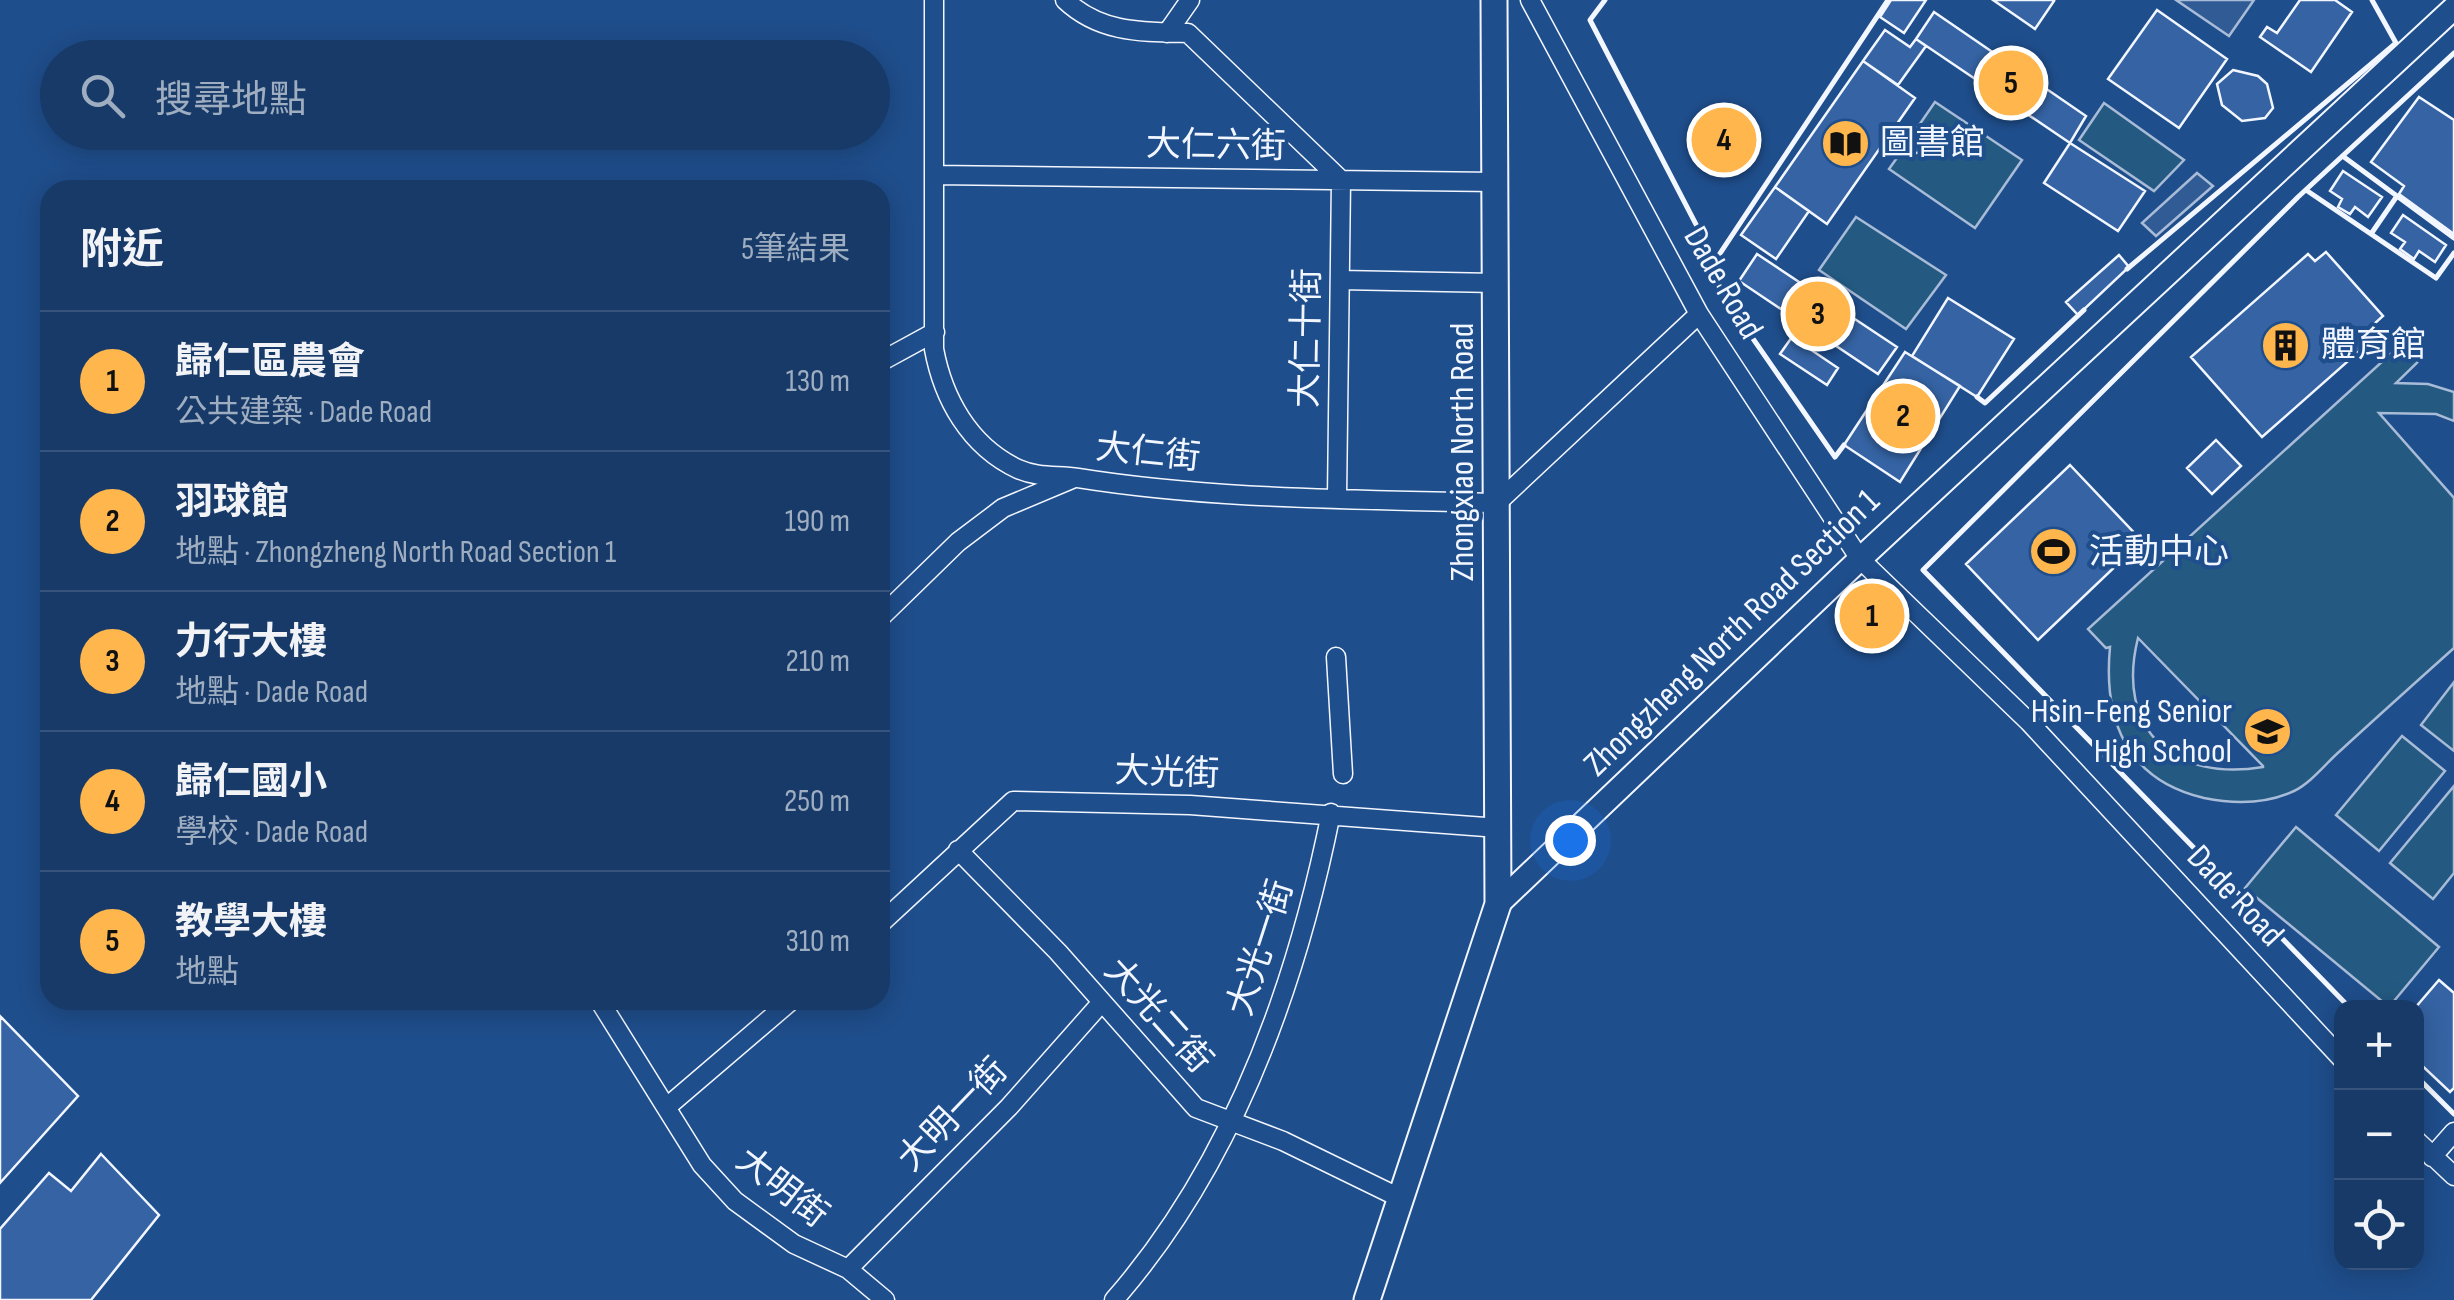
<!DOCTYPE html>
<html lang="zh-TW">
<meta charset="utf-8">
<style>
:root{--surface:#173a69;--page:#244571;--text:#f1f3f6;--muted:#9eadc0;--line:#36547d;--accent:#ffb74d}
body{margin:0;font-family:"Sofia Sans Condensed","Noto Sans TC",sans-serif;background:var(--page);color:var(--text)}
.controls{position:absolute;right:30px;bottom:30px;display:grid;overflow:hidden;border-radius:20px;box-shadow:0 5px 25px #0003}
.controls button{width:90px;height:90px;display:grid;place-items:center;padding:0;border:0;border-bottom:2px solid var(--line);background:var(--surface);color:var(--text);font:50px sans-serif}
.you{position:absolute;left:1570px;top:840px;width:35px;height:35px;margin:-25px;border:8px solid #fff;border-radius:50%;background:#1a73e8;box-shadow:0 0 0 15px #1a73e833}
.badge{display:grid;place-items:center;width:65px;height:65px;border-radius:50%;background:var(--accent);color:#111;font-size:32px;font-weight:700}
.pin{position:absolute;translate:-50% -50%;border:5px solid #fff;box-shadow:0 2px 10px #0006}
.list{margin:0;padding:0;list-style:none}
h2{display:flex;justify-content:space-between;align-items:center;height:130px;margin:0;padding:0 40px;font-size:42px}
h2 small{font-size:32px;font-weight:400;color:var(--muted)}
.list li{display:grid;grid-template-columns:65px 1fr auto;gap:30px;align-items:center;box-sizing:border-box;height:140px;padding:0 40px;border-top:2px solid var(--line)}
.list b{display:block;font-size:38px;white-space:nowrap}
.list p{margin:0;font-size:32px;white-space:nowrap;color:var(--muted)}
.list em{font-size:32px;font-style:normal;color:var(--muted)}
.icon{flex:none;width:55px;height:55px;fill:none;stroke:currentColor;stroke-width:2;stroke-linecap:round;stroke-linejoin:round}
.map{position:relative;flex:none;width:2454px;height:1300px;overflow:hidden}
.search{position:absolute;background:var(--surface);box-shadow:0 5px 25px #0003;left:40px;top:40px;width:850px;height:110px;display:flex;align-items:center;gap:25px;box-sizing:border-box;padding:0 35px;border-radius:55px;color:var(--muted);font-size:38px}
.panel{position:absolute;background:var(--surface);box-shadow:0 5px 25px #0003;left:40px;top:180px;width:850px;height:830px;border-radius:30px}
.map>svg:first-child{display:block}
.green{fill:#245a82;stroke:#a8bbd7;stroke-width:2.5;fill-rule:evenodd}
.parking{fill:#305b95;stroke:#a8bbd7;stroke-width:2.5}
.building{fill:#3563a3;stroke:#f2f6ff;stroke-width:2.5}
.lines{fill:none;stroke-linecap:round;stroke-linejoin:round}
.minor-casing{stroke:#f2f6ff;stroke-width:21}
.tertiary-casing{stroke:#f2f6ff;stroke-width:26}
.secondary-casing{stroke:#f2f6ff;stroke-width:29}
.minor{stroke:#1f4e8c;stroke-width:18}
.tertiary{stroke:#1f4e8c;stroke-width:22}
.secondary{stroke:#1f4e8c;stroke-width:25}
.wall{stroke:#f2f6ff;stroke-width:5}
.labels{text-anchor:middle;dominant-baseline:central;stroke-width:8;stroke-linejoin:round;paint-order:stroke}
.poi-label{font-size:35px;fill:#f2f6ff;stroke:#1f4e8c;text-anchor:start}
.street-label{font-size:35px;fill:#f2f6ff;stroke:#1f4e8c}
</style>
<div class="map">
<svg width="2454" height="1300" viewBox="0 0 2454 1300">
<rect width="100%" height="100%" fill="#1f4e8c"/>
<path class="green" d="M1935,102L2022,160L1975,228L1889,169L1904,148L1914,153L1926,145L1917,128Z
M2104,103L2184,160L2154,191L2079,140Z
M1856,217L1946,275L1906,329L1819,270Z
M2407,339L2422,358L2396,383L2428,384L2454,392V421L2436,414L2379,413L2454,498V648C2416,682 2378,716 2340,751C2326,763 2311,783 2294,791C2266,804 2234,804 2204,798C2127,780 2103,721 2110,647L2106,648L2088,629ZM2138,638L2263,766V767C2174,782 2115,730 2138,638Z
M2454,682V751L2421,725Z
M2402,736L2445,771L2379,851L2336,815Z
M2454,786V873L2433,899L2390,863Z
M2296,827L2439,947L2389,1007L2245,888Z"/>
<path class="parking" d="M2176,0H2254L2229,36Z
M2197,173L2213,186L2156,236L2142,223Z"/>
<path class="building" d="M1891,0H1926L1904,33L1880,17Z
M1993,0H2052L2054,1L2035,29Z
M2300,0H2335L2352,12L2311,72L2260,37L2267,27L2277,33Z
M2157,10L2227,59L2179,128L2108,79Z
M1934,12L2086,116L2070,143L1916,39Z
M1885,30L1910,47L1916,39L1926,46L1898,85L1863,61Z
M1863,61L1915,98L1827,224L1775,187Z
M2233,70L2258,76L2267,84L2273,108L2265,118L2242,121L2222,105L2217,84Z
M2419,97L2454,120V234L2399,194L2404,186L2371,162Z
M1905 142a11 11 0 1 1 22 0a11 11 0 1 1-22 0Z
M2070,143L2145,191L2118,231L2044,183Z
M2343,171L2382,197L2368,217L2355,207L2350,214L2338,207L2342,199L2330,191Z
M1775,187L1809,211L1776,259L1741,235Z
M2403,215L2446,245L2435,262L2419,251L2414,259L2400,249L2405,242L2391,233Z
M2326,252L2383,316L2374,324L2381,332L2262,437L2191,357L2308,254L2315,261Z
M1757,254L1897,347L1878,374L1739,281Z
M2119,255L2129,267L2078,315L2066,302Z
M1948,298L2014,339L1977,397L1912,356Z
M1792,337L1838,368L1827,385L1780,354Z
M1905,352L1960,386L1900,482L1844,445Z
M2216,440L2241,466L2212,494L2187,468Z
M2070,465L2142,541L2038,640L1966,564Z
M2439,980L2454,993V1088L2450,1092L2416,1060L2415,1008Z
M0,1016L78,1096L0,1183Z
M101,1154L159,1215L91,1300H0V1229L49,1173L71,1191Z"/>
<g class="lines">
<defs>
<path id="minor" d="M934,0V349C943,398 969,446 1018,469C1038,478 1057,475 1078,478C1216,500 1357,499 1497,503L1699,314
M1065,0C1100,33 1141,32 1188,33L1341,180L1337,498
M1530,0L1699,314L1860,559L2029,722L2342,1059
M1167,33L1190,0
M934,175L1496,182
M1340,280L1496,283
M880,362L935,332
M880,618L958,542L1003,508L1072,479
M1336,657L1343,774
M958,850L1058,952L1196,1108L1283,1141L1400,1198
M880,924L1013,801L1190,805L1499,828
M599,1000L702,1165L735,1201L794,1244L848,1269L885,1300
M668,1106L792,1000
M2416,1140L2454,1176
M2432,1157L2454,1132
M848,1269L1009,1107L1102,1002
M1114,1300C1233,1164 1296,988 1331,813"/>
<path id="tertiary" d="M1498,904L1860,559L2454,8"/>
<path id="secondary" d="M1367,1300L1498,904L1494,0"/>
</defs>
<use href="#minor" class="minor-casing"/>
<use href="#tertiary" class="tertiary-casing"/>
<use href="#secondary" class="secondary-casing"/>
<use href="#minor" class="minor"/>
<use href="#tertiary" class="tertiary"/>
<use href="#secondary" class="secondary"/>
<path class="wall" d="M1605,0L1590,20L1715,261L1720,291L1835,457L1844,445
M2344,157L2454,238
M2306,190L2436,278L2454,253
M2371,234L2397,196
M1715,261L1888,0
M2127,269L2396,43L2372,0
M1977,397L1985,403L2084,310
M2350,1008L1923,570L2298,197L2454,53
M2416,1076L2454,1114"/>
</g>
<defs>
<symbol id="library-disc" viewBox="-11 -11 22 22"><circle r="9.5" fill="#ffb74d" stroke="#1f4e8c"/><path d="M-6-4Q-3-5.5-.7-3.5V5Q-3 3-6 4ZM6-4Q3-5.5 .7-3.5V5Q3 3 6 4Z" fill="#111"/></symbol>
<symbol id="building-disc" viewBox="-11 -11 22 22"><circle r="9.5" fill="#ffb74d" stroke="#1f4e8c"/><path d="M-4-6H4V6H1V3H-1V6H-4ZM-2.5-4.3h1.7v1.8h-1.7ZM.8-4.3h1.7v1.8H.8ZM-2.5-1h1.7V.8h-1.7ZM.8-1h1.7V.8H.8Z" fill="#111"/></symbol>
<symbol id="stadium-disc" viewBox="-11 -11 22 22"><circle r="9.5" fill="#ffb74d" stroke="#1f4e8c"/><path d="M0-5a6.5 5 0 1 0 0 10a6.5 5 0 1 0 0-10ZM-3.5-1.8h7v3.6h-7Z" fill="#111"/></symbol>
<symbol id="school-disc" viewBox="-11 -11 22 22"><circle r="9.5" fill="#ffb74d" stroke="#1f4e8c"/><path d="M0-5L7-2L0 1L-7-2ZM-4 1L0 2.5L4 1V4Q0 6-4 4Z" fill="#111"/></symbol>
</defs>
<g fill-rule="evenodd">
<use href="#library-disc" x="1818" y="116" width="55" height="55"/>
<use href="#building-disc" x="2258" y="318" width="55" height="55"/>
<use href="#stadium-disc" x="2026" y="524" width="55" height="55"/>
<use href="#school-disc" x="2240" y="704" width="55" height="55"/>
</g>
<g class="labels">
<g class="poi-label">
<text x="1880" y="143">圖書館</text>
<text x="2321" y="345">體育館</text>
<text x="2089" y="552">活動中心</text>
<text x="2232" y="711" text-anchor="end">Hsin-Feng Senior<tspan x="2232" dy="40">High School</tspan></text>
</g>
<g class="street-label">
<text transform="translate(1216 146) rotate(1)">大仁六街</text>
<text transform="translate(1723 283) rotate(60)">Dade Road</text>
<text transform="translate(1307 338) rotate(-89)">大仁十街</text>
<text transform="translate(1462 452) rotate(-90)">Zhongxiao North Road</text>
<text transform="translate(1148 453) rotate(6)">大仁街</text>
<text transform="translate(1732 633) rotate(-44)">Zhongzheng North Road Section 1</text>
<text transform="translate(1167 773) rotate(2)">大光街</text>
<text transform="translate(2235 896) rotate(47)">Dade Road</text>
<text transform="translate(1261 948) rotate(-72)">大光一街</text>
<text transform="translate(1158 1016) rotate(48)">大光二街</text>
<text transform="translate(953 1115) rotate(-46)">大明一街</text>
<text transform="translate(782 1188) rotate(38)">大明街</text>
</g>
</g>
</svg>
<div class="controls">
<button>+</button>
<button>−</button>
<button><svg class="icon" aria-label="locate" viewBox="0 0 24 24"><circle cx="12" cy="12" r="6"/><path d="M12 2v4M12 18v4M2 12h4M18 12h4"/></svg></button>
</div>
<div class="you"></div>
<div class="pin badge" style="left:1872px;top:616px">1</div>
<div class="pin badge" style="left:1903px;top:416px">2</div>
<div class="pin badge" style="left:1818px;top:314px">3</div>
<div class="pin badge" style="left:1724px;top:140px">4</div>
<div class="pin badge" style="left:2011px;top:83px">5</div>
<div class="search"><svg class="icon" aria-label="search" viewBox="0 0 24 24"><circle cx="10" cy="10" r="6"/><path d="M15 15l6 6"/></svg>搜尋地點</div>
<section class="panel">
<h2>附近<small>5筆結果</small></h2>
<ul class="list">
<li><span class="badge">1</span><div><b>歸仁區農會</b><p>公共建築 · Dade Road</p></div><em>130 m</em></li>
<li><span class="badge">2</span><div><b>羽球館</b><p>地點 · Zhongzheng North Road Section 1</p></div><em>190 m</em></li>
<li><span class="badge">3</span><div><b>力行大樓</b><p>地點 · Dade Road</p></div><em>210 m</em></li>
<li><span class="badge">4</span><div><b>歸仁國小</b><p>學校 · Dade Road</p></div><em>250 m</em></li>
<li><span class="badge">5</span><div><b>教學大樓</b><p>地點</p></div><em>310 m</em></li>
</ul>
</section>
</div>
